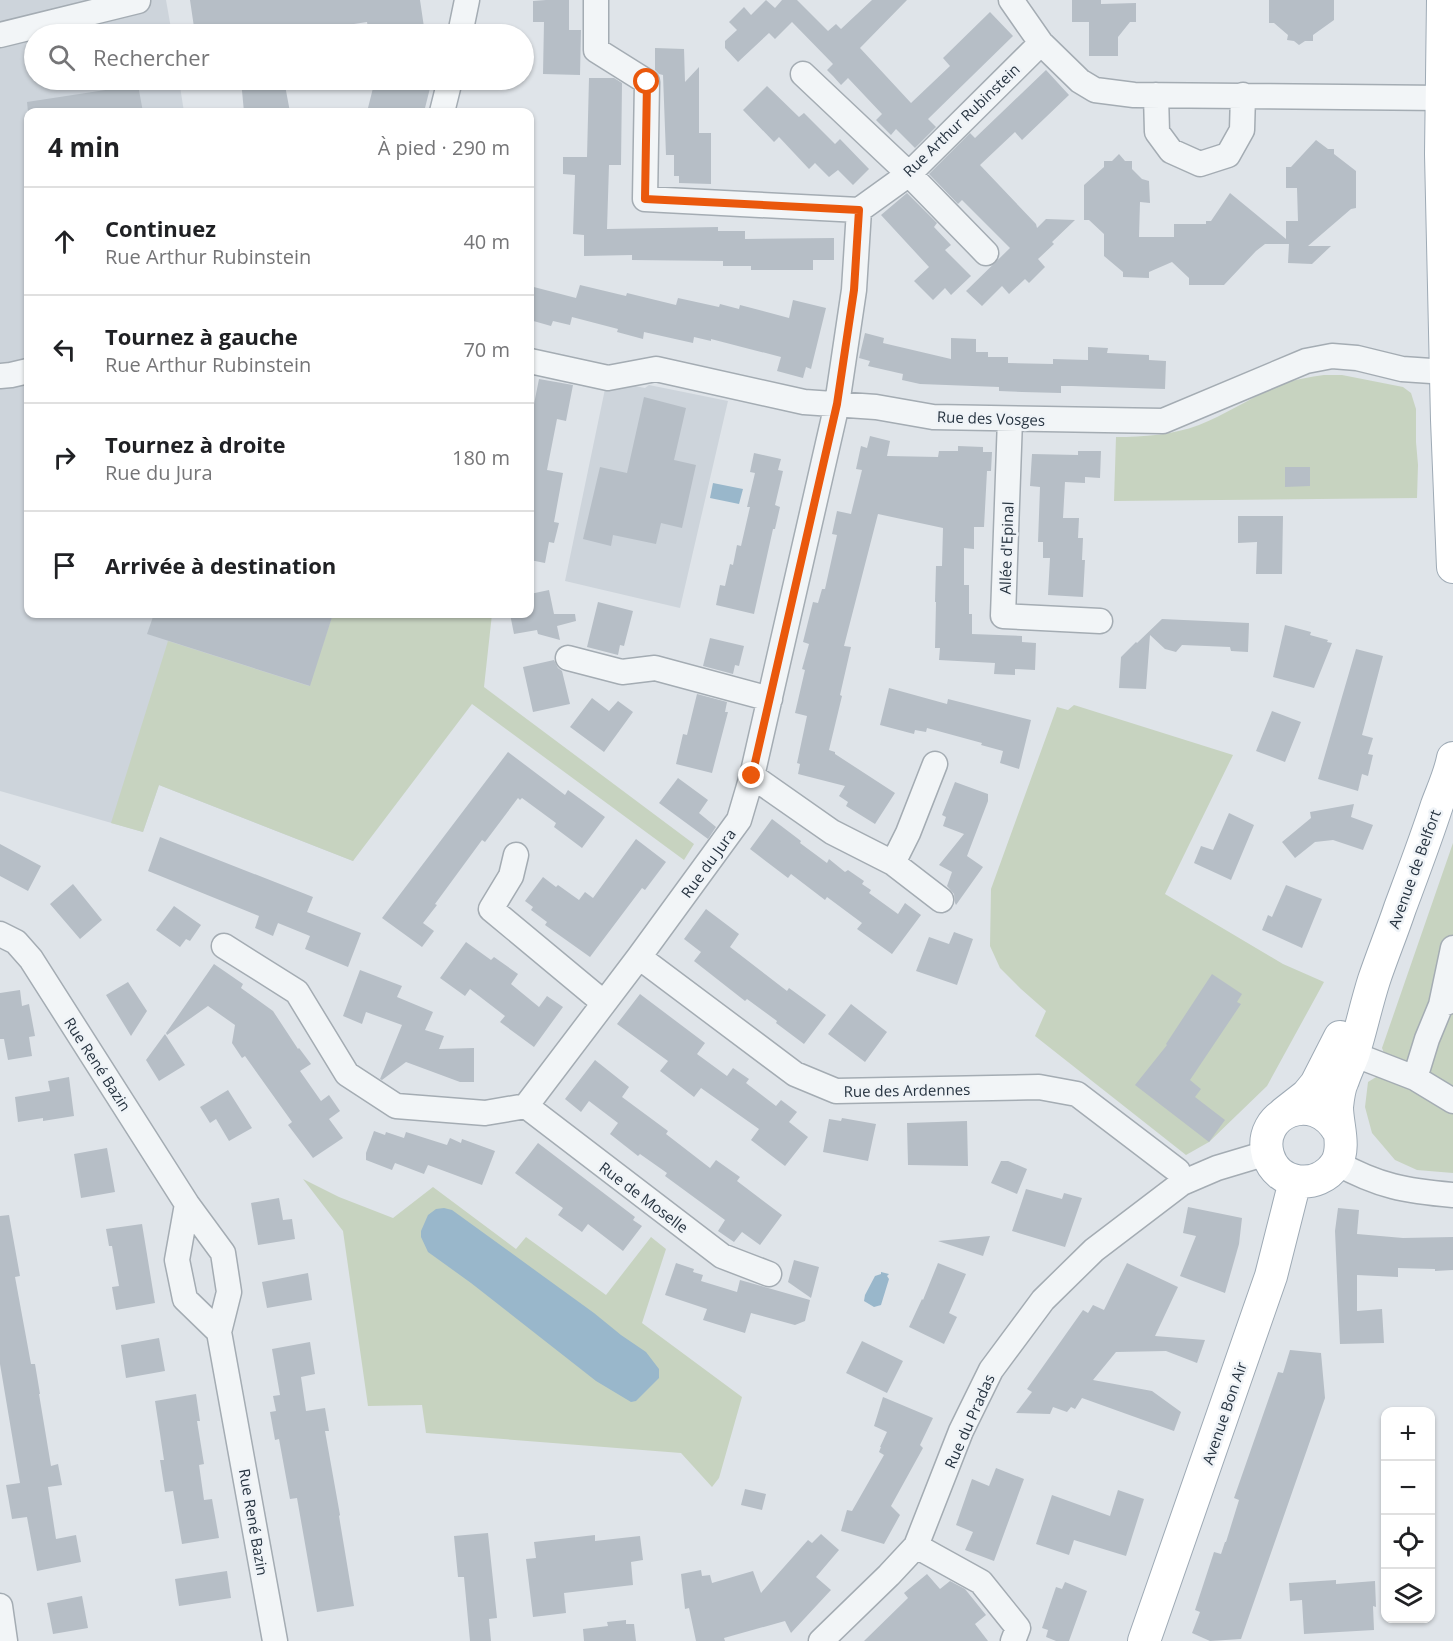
<!DOCTYPE html>
<html lang="fr">
<meta charset="utf-8">
<style>
:root{--surface:#fff;--page:#f6f6f6;--text:#202124;--muted:#757577;--line:#e0e0e0}
body{margin:0;font-family:"Open Sans",sans-serif;background:var(--page);color:var(--text)}
.controls{position:absolute;right:18px;bottom:18px;display:grid;overflow:hidden;border-radius:12px;box-shadow:0 2px 4px #0004}
.controls button{width:54px;height:54px;display:grid;place-items:center;padding:0;border:0;border-bottom:2px solid var(--line);background:var(--surface);color:var(--text);font:30px sans-serif}
.stop{position:absolute;width:18px;height:18px;margin:-14px;border:4px solid #ea580c;border-radius:50%;background:#fff}
.stop.end{background:#ea580c;border-color:#fff;box-shadow:0 2px 6px #0008}
.list{margin:0;padding:0;list-style:none}
h2{display:flex;justify-content:space-between;align-items:center;height:78px;margin:0;padding:0 24px;font-size:26px}
h2 small{font-size:20px;font-weight:400;color:var(--muted)}
.list li{display:grid;grid-template-columns:39px 1fr auto;gap:18px;align-items:center;box-sizing:border-box;height:108px;padding:0 24px;border-top:2px solid var(--line)}
.list b{display:block;font-size:22px;white-space:nowrap}
.list p{margin:0;font-size:20px;white-space:nowrap;color:var(--muted)}
.list em{font-size:20px;font-style:normal;color:var(--muted)}
.icon{flex:none;width:33px;height:33px;fill:none;stroke:currentColor;stroke-width:2;stroke-linecap:round;stroke-linejoin:round}
.map{position:relative;flex:none;width:1453px;height:1641px;overflow:hidden}
.search{position:absolute;background:var(--surface);box-shadow:0 2px 4px #0004;left:24px;top:24px;width:510px;height:66px;display:flex;align-items:center;gap:15px;box-sizing:border-box;padding:0 21px;border-radius:33px;color:var(--muted);font-size:22px}
.panel{position:absolute;background:var(--surface);box-shadow:0 2px 4px #0004;left:24px;top:108px;width:510px;height:510px;border-radius:12px}
.map>svg:first-child{display:block}
.built{fill:#cdd4db}
.green{fill:#c7d3c0}
.water{fill:#99b7cb}
.building{fill:#b6bec6}
.lines{fill:none;stroke-linecap:round;stroke-linejoin:round}
.minor-casing{stroke:#a4acb3;stroke-width:27}
.major-casing{stroke:#9eaab5;stroke-width:34}
.minor{stroke:#f2f5f7;stroke-width:24}
.major{stroke:#fff;stroke-width:32}
.route{stroke:#ea580c;stroke-width:8}
.labels{text-anchor:middle;dominant-baseline:central;stroke-width:5;stroke-linejoin:round;paint-order:stroke}
.street-label{font-size:15px;fill:#273441;stroke:#eff3f7}
</style>
<div class="map">
<svg width="1453" height="1641" viewBox="0 0 1453 1641">
<rect width="100%" height="100%" fill="#dfe4e9"/>
<path class="built" d="M0,0H166L172,34H34V80H179L184,112H28V614H492L353,861L159,785L143,832L0,791Z
M625,384L645,388L649,385L728,401L680,608L565,581L605,389Z"/>
<path class="green" d="M1324,375H1342L1403,387L1411,393L1416,409V442L1418,465L1417,498L1114,501L1116,437C1144,437 1172,435 1199,425C1228,414 1254,395 1283,384C1296,379 1310,377 1324,375Z
M333,614H492L484,687L694,844L684,860L472,704L353,861L159,785L143,832L111,823L168,641L309,686Z
M1074,705L1233,755L1165,894L1283,964L1324,982L1267,1086L1209,1142L1186,1155L1035,1036L1046,1011L1021,989L1000,968L990,946L991,889L1057,707L1068,710Z
M1453,843V1173L1417,1170L1395,1160L1372,1133L1365,1107L1368,1082L1381,1074L1386,1058L1382,1048Z
M303,1179L339,1197L393,1218L433,1187L516,1249L526,1237L606,1295L651,1237L666,1249L642,1323L742,1397L719,1478L712,1487L681,1453L426,1433L422,1405L368,1406L343,1231Z"/>
<path class="water" d="M713,483L743,489L739,504L710,498Z
M444,1208L452,1210L594,1313L621,1335L646,1352L659,1369V1378L636,1401L631,1402L596,1381L471,1283L428,1252L421,1237V1231L428,1215L436,1209Z
M881,1272L889,1274L887,1276L889,1279L881,1305L874,1307L864,1301L865,1295L875,1276L881,1274Z"/>
<path class="building" d="M190,0H420L425,34H369L367,22L301,32V34H195Z
M546,0H569V30H581L580,75L543,74L544,22H533V1Z
M766,0L775,8L782,0H797L828,31L836,24L841,29L872,0H907L860,48L911,103L950,66L943,58L990,12L1013,36L928,119L936,127L915,148L896,129L891,135L876,120L882,114L848,78L841,85L833,76L827,70L833,64L792,22L775,39L769,33L738,62L725,48V41L737,30L729,22L744,7L751,15Z
M1072,0H1101V4L1136,3V22H1130L1118,37V56H1089V22H1072Z
M1269,0H1334V20L1313,35V41H1305L1299,45L1294,41L1287,40L1288,35L1274,23H1269Z
M655,48L684,49L685,82L699,67V133H711V184L679,183V176H674V155H666L663,75L659,74L655,70Z
M1046,70L1069,95L1022,140L1015,132L980,165L1036,224L1037,228L1046,219L1075,220L1052,242L1054,244L1038,259L1045,267L1029,283L1025,279L1009,294L1002,286L982,306L966,291L1010,248L962,200L958,204L929,174L970,133L975,138Z
M589,78H614L622,83L621,165H609L607,229L718,227V231H745V239L834,238V260H813V270H751V266H723V261L632,260V255L584,256V235L573,234L575,175L563,174V157H587Z
M241,80H284L290,112H244Z
M375,80H432L424,112H367Z
M138,85L143,112H28L27,102Z
M767,86L799,117L804,113L835,144L840,139L869,169L853,185L838,170L829,177L815,163L809,169L779,137L774,142L743,110Z
M1316,140L1328,149H1334V154L1356,171V208L1351,209L1308,246H1331L1312,264L1288,263L1289,244H1265L1256,251L1224,285H1189V278L1172,262L1149,272V278L1123,277V272L1104,256V234L1089,220H1084V185L1104,167V161H1112L1119,154L1125,161H1132V169L1142,179L1149,181L1150,203L1140,202L1139,237H1174V224H1206V221H1211L1230,193L1286,239V221H1298L1297,188H1286V167H1291Z
M907,193L937,223L934,227L951,245L945,250L971,276L951,295L945,288L933,300L914,281L929,267L881,215Z
M580,285L626,296L627,293L676,305L678,298L719,307L720,304L739,309L740,305L789,318L793,300L826,308L811,369L806,367L803,378L777,371L781,357L711,339V341L694,337L693,343L644,332L643,339L617,332L618,329L572,317L570,325L553,321L551,326L530,320V286L576,298Z
M865,333L884,338L883,343L951,359V338L976,339V352H988V357H1008V363L1053,364V359L1088,360V347L1108,348L1107,353L1149,355V360L1166,361L1165,389L1072,386H1061V393L1022,392L999,391V387L920,384L902,380L903,374L868,366L870,361L859,358Z
M539,379L573,385L566,421L557,419L547,470L563,473L554,522L559,523L554,543L549,542L545,563L530,560V414H532Z
M644,397L686,408L674,460L696,465L682,528L661,523L656,544L613,535L611,546L583,539L600,467L627,473Z
M870,436L890,441L887,456L938,457L939,451H958V446L983,447V452H992L991,471H987L984,527H974V549L964,548V585H969V614H972V634L1022,636V642L1036,643L1035,670L1015,669V675L994,674L995,663L939,660L940,648H935L936,602H935L936,566H942L943,528L878,514L844,646L851,647L840,695L842,696L829,750L835,752V754L895,793L875,824L846,806L848,802L839,796L845,786L798,774L800,764L797,763L807,716L795,713L805,670L802,669L809,644L803,642L813,602L818,603L822,589H825L837,535L832,534L837,511L851,514L862,470L856,469L861,446L867,448Z
M1078,451H1101L1100,478L1085,477V483L1065,482L1063,518H1079L1078,538H1083L1082,560H1085L1083,597L1048,595L1050,558H1043V542H1038L1040,487L1030,486L1032,454L1078,455Z
M754,453L781,459L778,470L783,471L775,505L780,507L775,529H773L754,614L716,605L720,585L725,586L730,564L733,565L737,545L741,546L750,507H747L755,473L750,472Z
M1285,467H1310V486L1285,487Z
M1238,516H1283L1282,574H1256L1257,542L1238,543Z
M549,590L554,614H575L576,621L557,626L560,640L538,634L537,630L514,634L510,614H530V594Z
M598,602L633,611L624,646L620,645L618,655L587,647Z
M154,614H333L310,686L147,634Z
M1162,619L1249,623L1248,652L1231,651L1230,647L1182,645L1176,652L1165,649L1150,635L1146,689L1119,688L1121,657L1136,642L1137,643Z
M1285,625L1311,632L1310,635L1328,640L1327,642L1332,643L1314,688L1273,677Z
M710,638L744,646L739,666L735,665L733,674L703,666Z
M1356,649L1383,656L1362,735L1373,738L1368,754L1373,755L1368,776L1362,774L1358,791L1318,779Z
M554,660L558,668L562,671L570,704L533,712L523,667Z
M889,688L947,704L948,699L1031,720L1019,769L1000,763L1003,751L981,745L982,743L927,728L926,732L915,730L914,734L880,725Z
M697,694L727,702L725,712H728L712,773L676,764L683,734L687,735Z
M592,698L609,711L618,701L633,712L604,752L570,727Z
M1272,711L1301,722L1285,762L1256,751Z
M508,752L565,795L568,790L605,817L582,848L554,827L556,823L522,798L520,800L518,798L485,842L482,840L435,904L437,905L423,923L434,931L422,947L382,918Z
M678,778L708,800L699,813L716,827L708,839L659,803Z
M955,782L988,794V801L967,856L983,867L956,905L955,903L954,894L947,886L952,872L939,865L964,834L943,826L946,817L942,815Z
M1354,804L1351,817L1373,825L1363,850L1333,840L1315,842L1295,858L1282,842L1311,818L1310,812Z
M1229,813L1254,825L1231,880L1194,863L1201,846L1213,850Z
M772,819L801,841L800,843L827,863L829,859L845,872L848,870L864,881L862,884L871,890L869,893L898,914L905,903L921,915L892,954L857,929L862,923L827,897L825,900L791,874L788,878L750,849Z
M160,837L313,897L307,912L361,933L348,967L305,949L310,936L278,923L273,936L255,928L259,916L148,871Z
M636,839L666,862L645,890L642,888L590,957L545,925L547,922L531,910L533,907L525,901L543,877L556,887L558,885L579,900L585,892L593,898Z
M0,844L41,866L28,891L0,876Z
M73,884L102,920L80,939L50,904Z
M1286,885L1322,899L1302,948L1262,930L1268,915L1272,917Z
M174,906L201,925L190,941L186,939L180,947L156,930Z
M706,909L739,934L730,947L787,991L789,988L826,1015L804,1044L776,1023L777,1021L747,999L745,1001L694,961L701,952L684,939Z
M954,932L973,939L957,985L916,971L929,937L949,944Z
M466,942L491,960L494,957L518,974L511,984L539,1007L547,996L563,1007L534,1047L500,1022L505,1016L470,989L465,996L440,978Z
M214,964L243,984L241,988L273,1011L298,1049L299,1048L311,1064L300,1071L321,1101L329,1095L340,1111L329,1119L343,1138L313,1158L288,1125L292,1122L245,1056L242,1058L232,1043L235,1025L208,1006L167,1035L166,1033Z
M360,970L402,986L397,997L433,1012L425,1030L444,1036L439,1049L474,1048V1082H460L406,1062L382,1080L380,1079L402,1025L366,1012L362,1024L343,1016Z
M1212,974L1242,994L1237,1002L1241,1004L1190,1080L1201,1089L1195,1097L1225,1120L1209,1142L1135,1085L1167,1045L1166,1044Z
M128,982L147,1011L131,1036L106,995Z
M20,990L22,1006L29,1004L35,1036L29,1037L32,1056L8,1060L4,1039H0V993Z
M640,994L705,1043L697,1054L727,1076L733,1068L749,1079L746,1083L776,1106L781,1100L797,1112L789,1122L808,1137L785,1166L751,1140L759,1129L701,1088L694,1097L660,1071L668,1061L617,1024Z
M851,1004L887,1032L865,1062L828,1034Z
M165,1034L185,1065L159,1081L146,1060Z
M595,1060L629,1087L622,1097L668,1131L666,1134L710,1168L716,1160L740,1177L737,1181L782,1215L760,1245L742,1232L734,1242L718,1231L725,1220L665,1176L667,1173L640,1154L638,1156L610,1134L618,1123L589,1101L581,1112L565,1099Z
M69,1077L74,1116L43,1121V1118L18,1122L15,1097L50,1091L48,1081Z
M228,1090L252,1128L229,1141L216,1119L210,1123L200,1107Z
M842,1118L876,1124L868,1161L823,1152L829,1119L841,1121Z
M967,1121L968,1166L908,1165L907,1123Z
M374,1131L385,1135L386,1132L404,1138L406,1132L447,1145L450,1138L461,1143L462,1139L495,1151L482,1185L428,1165L424,1174L395,1163L392,1170L366,1160V1153Z
M538,1143L635,1217L633,1220L642,1226L623,1251L588,1224L582,1232L558,1215L563,1208L515,1173Z
M107,1148L115,1192L81,1198L74,1154Z
M1001,1161H1008L1027,1169L1017,1194L991,1183Z
M1026,1189L1062,1199L1064,1193L1082,1198L1065,1247L1012,1231Z
M279,1198L283,1220L292,1219L295,1239L258,1245L251,1203Z
M1188,1207L1242,1218L1239,1244L1225,1293L1180,1276L1196,1236L1183,1233Z
M1338,1208L1359,1210L1357,1234L1403,1238L1453,1237V1270L1435,1271V1269L1398,1268V1277L1357,1275V1311L1382,1309L1384,1343L1340,1344L1335,1231Z
M9,1215L20,1276L15,1277L31,1364H35L40,1394H39L51,1466L58,1464L62,1485L48,1487L56,1539L76,1535L81,1562L37,1571L27,1517L12,1519L6,1485L20,1483L0,1364V1216Z
M142,1224L155,1303L116,1310L112,1287L119,1286L112,1246H109L106,1229Z
M990,1236L983,1256L938,1241Z
M794,1260L819,1267L811,1298L788,1282Z
M676,1263L694,1269L693,1272L703,1275L701,1281L737,1292L740,1280L810,1300L805,1321L795,1325L751,1313L745,1333L703,1320L707,1309L665,1295Z
M938,1263L966,1274L949,1313L957,1317L944,1344L909,1327L922,1299L923,1300Z
M1127,1263L1178,1287L1155,1336L1205,1340L1197,1363L1166,1351L1116,1352L1093,1380L1152,1391L1181,1412L1174,1431L1082,1398L1075,1409L1071,1407L1067,1412L1053,1407L1050,1414L1016,1413L1032,1392L1027,1389L1083,1310L1088,1313L1093,1305L1104,1310Z
M308,1273L312,1300L267,1308L262,1282Z
M159,1338L165,1371L126,1378L121,1345Z
M862,1341L903,1361L887,1393L846,1373Z
M310,1342L315,1374L301,1377L306,1411L325,1408L329,1431H325L340,1515L339,1516L354,1606L317,1612L297,1498L290,1499L279,1439L275,1440L270,1412L276,1411L273,1396L280,1395L272,1349Z
M1290,1350L1321,1353L1325,1398L1241,1639L1210,1641L1192,1633L1200,1612L1195,1610L1214,1552L1221,1554L1225,1542H1226L1239,1500L1234,1498L1278,1372L1283,1373Z
M196,1394L200,1421H197L204,1464L199,1465L204,1500L212,1499L219,1538L182,1544L173,1491L165,1492L160,1460H164L155,1401Z
M883,1397L933,1418L920,1445L923,1448L891,1506L900,1515L884,1544L841,1531L847,1510L852,1511L884,1455L879,1452L881,1447H880L887,1432L874,1426Z
M996,1468L1024,1479L994,1561L965,1550L973,1532L956,1525L972,1479L989,1486Z
M745,1489L766,1494L762,1510L741,1505Z
M1118,1490L1144,1499L1126,1556L1074,1540L1069,1555L1036,1544L1052,1495L1110,1516Z
M488,1533L497,1618L489,1619L491,1641H470L464,1577H458L454,1536Z
M821,1534L839,1550L816,1577L831,1590L791,1633L785,1621L724,1638L725,1641H696L689,1608L685,1609L681,1574L701,1570L702,1576L710,1575L712,1583L753,1571L761,1593L808,1540L812,1543Z
M595,1535V1541L640,1536L643,1560L631,1562L633,1585L564,1593L566,1613L533,1617L526,1559L536,1558L534,1542Z
M227,1571L231,1598L179,1606L175,1579Z
M927,1574L940,1589L950,1581L965,1589L986,1615L975,1624L988,1641H864L908,1598L904,1593Z
M1336,1580V1584L1375,1581L1376,1607L1373,1606L1374,1630L1304,1634L1302,1600L1290,1601L1289,1583Z
M1065,1582L1087,1591L1069,1641H1056L1046,1637L1048,1630L1042,1628L1056,1587L1062,1589Z
M82,1596L88,1628L53,1634L47,1603Z
M626,1620V1624H634L636,1641H584L583,1629L608,1626L607,1622Z"/>
<g class="lines">
<defs>
<path id="minor" d="M596,0V50L647,82L645,199L859,210L909,174L1041,43
M1011,0L1041,43L1080,81L1095,90L1134,95L1442,98
M460,34L467,0
M0,35L138,1
M803,74L909,174L986,253
M1156,95L1157,132L1171,151L1200,164L1228,155L1242,130L1243,95
M442,112L450,80
M530,361L608,378L656,369L804,402L876,407L933,417L1163,421L1306,361L1332,356L1357,358L1402,369L1446,372
M0,376L11,375L28,371
M1010,419L1003,616L1100,621
M568,658L622,672L655,668L770,699
M752,776L832,832L893,863L941,900
M516,855L511,876L491,909L604,1003
M893,863L908,833L935,764
M0,934L16,942L31,959L187,1204L223,1253L229,1292L219,1332L275,1641
M224,946L297,992L347,1074L396,1106L485,1113L526,1106L639,957L739,820L752,776L837,404L854,290L859,210
M639,957L795,1074L836,1091L1039,1087L1077,1094L1178,1171L1182,1183
M1441,1005L1453,948
M1353,1054L1415,1078L1453,1101
M1415,1078L1427,1039L1441,1005L1453,1000
M526,1106L722,1256L769,1274
M1337,1163C1378,1186 1406,1191 1453,1195
M187,1204L177,1260L185,1299L219,1332
M916,1546L981,1582L1018,1628L1013,1641
M0,1606L5,1641
M821,1641L889,1575L916,1546L961,1431L991,1370L1043,1300L1094,1250L1182,1183L1217,1168L1267,1153"/>
<path id="major" d="M1443,0L1441,154L1447,420L1453,567
M1284,1113L1307,1095L1316,1084L1340,1037
M1339,1132C1314,1087 1256,1114 1268,1155C1277,1186 1318,1191 1336,1164C1346,1147 1337,1125 1337,1107C1338,1097 1339,1088 1343,1080C1346,1071 1350,1063 1353,1055C1361,1030 1366,1005 1374,980C1382,956 1392,932 1400,908C1413,873 1426,839 1437,805C1443,789 1450,774 1453,758
M1144,1641L1271,1276L1295,1181"/>
</defs>
<use href="#minor" class="minor-casing"/>
<use href="#major" class="major-casing"/>
<use href="#minor" class="minor"/>
<use href="#major" class="major"/>
</g>
<g class="lines">
<path class="route" d="M647,82L645,199L859,210L854,290L837,404L752,776"/>
</g>
<g class="labels">
<g class="street-label">
<text transform="translate(961 120) rotate(-44)">Rue Arthur Rubinstein</text>
<text transform="translate(991 418) rotate(2)">Rue des Vosges</text>
<text transform="translate(1006 548) rotate(-88)">Allée d'Epinal</text>
<text transform="translate(708 863) rotate(-54)">Rue du Jura</text>
<text transform="translate(1414 869) rotate(-70)">Avenue de Belfort</text>
<text transform="translate(98 1064) rotate(57)">Rue René Bazin</text>
<text transform="translate(907 1090) rotate(-1)">Rue des Ardennes</text>
<text transform="translate(644 1197) rotate(37)">Rue de Moselle</text>
<text transform="translate(1224 1413) rotate(-71)">Avenue Bon Air</text>
<text transform="translate(969 1421) rotate(-66)">Rue du Pradas</text>
<text transform="translate(254 1522) rotate(80)">Rue René Bazin</text>
</g>
</g>
</svg>
<div class="controls">
<button>+</button>
<button>−</button>
<button><svg class="icon" aria-label="locate" viewBox="0 0 24 24"><circle cx="12" cy="12" r="6"/><path d="M12 2v4M12 18v4M2 12h4M18 12h4"/></svg></button>
<button><svg class="icon" aria-label="layers" viewBox="0 0 24 24"><path d="M12 4l9 5-9 5-9-5zM3 14l9 5 9-5"/></svg></button>
</div>
<div class="stop" style="left:647px;top:82px"></div>
<div class="stop end" style="left:752px;top:776px"></div>
<div class="search"><svg class="icon" aria-label="search" viewBox="0 0 24 24"><circle cx="10" cy="10" r="6"/><path d="M15 15l6 6"/></svg>Rechercher</div>
<section class="panel">
<h2>4 min<small>À pied · 290 m</small></h2>
<ul class="list">
<li><svg class="icon" aria-label="ahead" viewBox="0 0 24 24"><path d="M12 20V5M6 11l6-6 6 6"/></svg><div><b>Continuez</b><p>Rue Arthur Rubinstein</p></div><em>40 m</em></li>
<li><svg class="icon" aria-label="left" viewBox="0 0 24 24"><path d="M17 20v-9H6M10 6l-5 5 5 5"/></svg><div><b>Tournez à gauche</b><p>Rue Arthur Rubinstein</p></div><em>70 m</em></li>
<li><svg class="icon" aria-label="right" viewBox="0 0 24 24"><path d="M7 20v-9h11M14 6l5 5-5 5"/></svg><div><b>Tournez à droite</b><p>Rue du Jura</p></div><em>180 m</em></li>
<li><svg class="icon" aria-label="arrive" viewBox="0 0 24 24"><path d="M6 21V4h12l-3 4 3 4H6"/></svg><div><b>Arrivée à destination</b></div></li>
</ul>
</section>
</div>
